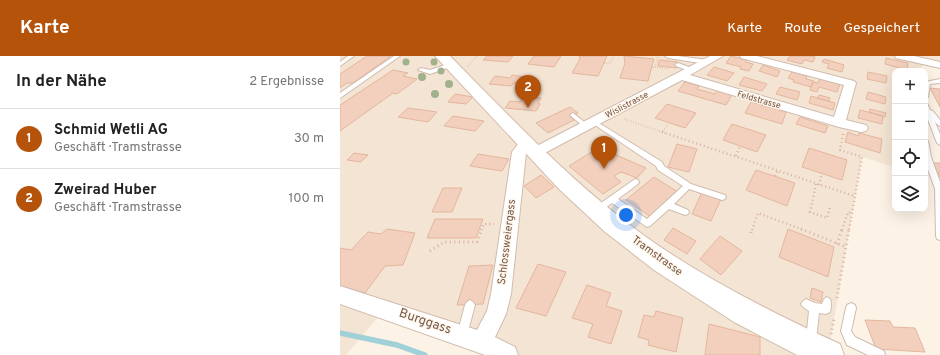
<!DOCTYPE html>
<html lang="de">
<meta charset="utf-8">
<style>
:root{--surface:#fff;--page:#f2f2f2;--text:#222;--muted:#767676;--line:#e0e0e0;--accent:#b45309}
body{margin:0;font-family:Overpass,sans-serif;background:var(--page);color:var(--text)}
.controls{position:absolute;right:12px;top:12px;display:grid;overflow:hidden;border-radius:8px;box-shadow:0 4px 16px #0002}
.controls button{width:36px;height:36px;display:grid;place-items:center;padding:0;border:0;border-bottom:1px solid var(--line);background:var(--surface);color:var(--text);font:20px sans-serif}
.you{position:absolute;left:286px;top:159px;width:14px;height:14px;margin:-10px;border:3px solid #fff;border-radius:50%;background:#1a73e8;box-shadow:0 0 0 6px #1a73e833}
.badge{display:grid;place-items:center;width:26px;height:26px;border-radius:50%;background:var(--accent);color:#fff;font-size:13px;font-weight:700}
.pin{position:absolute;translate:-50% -33px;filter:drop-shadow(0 1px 2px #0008)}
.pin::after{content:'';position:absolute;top:21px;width:14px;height:12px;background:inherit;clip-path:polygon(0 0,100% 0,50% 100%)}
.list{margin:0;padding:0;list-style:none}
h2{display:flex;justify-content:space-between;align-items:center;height:52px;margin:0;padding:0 16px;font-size:17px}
h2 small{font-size:13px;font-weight:400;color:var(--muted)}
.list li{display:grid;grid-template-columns:26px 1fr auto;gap:12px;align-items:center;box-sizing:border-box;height:60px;padding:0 16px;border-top:1px solid var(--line)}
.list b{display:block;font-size:15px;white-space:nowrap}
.list p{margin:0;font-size:13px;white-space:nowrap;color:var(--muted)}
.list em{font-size:13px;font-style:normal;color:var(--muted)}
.icon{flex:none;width:22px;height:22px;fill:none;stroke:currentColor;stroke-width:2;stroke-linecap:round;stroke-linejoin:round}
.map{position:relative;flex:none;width:600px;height:299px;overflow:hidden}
header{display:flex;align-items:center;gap:24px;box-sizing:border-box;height:56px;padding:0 20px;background:var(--accent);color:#fff}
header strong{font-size:19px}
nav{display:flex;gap:22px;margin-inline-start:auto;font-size:14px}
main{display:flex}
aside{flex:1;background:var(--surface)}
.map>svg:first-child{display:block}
.residential{fill:#f4e4d3}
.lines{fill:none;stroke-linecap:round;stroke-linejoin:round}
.stream{stroke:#a0d1d8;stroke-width:5.5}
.building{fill:#f2d0bd;stroke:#e4b69d}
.service-casing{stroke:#d0bcae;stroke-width:2}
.minor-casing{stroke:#d0bcae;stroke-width:2}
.secondary-casing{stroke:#d3bcab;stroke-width:2}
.path-far2{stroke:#d7b3a0;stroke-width:2;stroke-dasharray:0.5 2;stroke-linecap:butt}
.path-far1{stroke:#d7b3a0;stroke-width:2.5;stroke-dasharray:1 3;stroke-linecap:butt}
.path{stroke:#d7b3a0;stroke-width:3;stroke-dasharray:1 3.5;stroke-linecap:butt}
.service{fill:#fff;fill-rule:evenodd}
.minor{fill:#fff;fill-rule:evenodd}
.secondary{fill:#fff;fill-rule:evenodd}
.tree{fill:#a0b18b}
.labels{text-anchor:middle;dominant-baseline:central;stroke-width:3;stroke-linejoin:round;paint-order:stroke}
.far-street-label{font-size:9px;fill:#75584a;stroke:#fff7eb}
.street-label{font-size:11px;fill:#75584a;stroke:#fff7eb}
.near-street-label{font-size:13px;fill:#75584a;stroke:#fff7eb}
</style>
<header>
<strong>Karte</strong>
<nav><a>Karte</a><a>Route</a><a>Gespeichert</a></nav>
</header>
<main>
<aside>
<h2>In der Nähe<small>2 Ergebnisse</small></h2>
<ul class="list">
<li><span class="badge">1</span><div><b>Schmid Wetli AG</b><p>Geschäft · Tramstrasse</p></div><em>30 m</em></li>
<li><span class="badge">2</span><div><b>Zweirad Huber</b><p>Geschäft · Tramstrasse</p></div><em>100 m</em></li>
</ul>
</aside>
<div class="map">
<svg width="600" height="299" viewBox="0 0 600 299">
<rect width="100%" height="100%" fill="#fcf2e5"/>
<path class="residential" d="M0,0H600V9L583,5L581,15H555L554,111L522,101L490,286L469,299H167L45,253L6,299H0Z"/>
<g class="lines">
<path class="stream" d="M0,277L57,289L85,299"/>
</g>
<path class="building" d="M27,0H51L13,27H7L0,32V18Z
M147,0H173L168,6L143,4Z
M194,0H221L214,11L188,8Z
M239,0H267L258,20L232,17L240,3Z
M284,0L314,3L308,25L280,22L285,7Z
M391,0L407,4L405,6L413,8L409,15L400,13L401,11L386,7Z
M450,0H472L475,1L473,6L464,4L462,8L447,4Z
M546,2L568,7L567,14L545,8Z
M484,3L504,9L502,16L487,12L489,8L482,6Z
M319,4L338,6L337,12L318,10Z
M423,9L440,15L437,21L419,15Z
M374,11L394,17L387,25L367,19Z
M53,14L68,17L63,20L77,23L57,38L53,37L0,75V49Z
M452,16L467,20L466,23L474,25L471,31L453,26L454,24L448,22Z
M528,16L547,20L546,27L527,23Z
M172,19L185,21L180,28L174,27L171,30L149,28L155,20L170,22Z
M404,21L427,28L422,35L399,29Z
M480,23L500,28L497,36L479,31L477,36L470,34L473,26L478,27Z
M345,26L359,30L357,33L375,38L377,35L392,39L386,49L338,35Z
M440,31L460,36L457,44L436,38Z
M590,32L600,33V51Z
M528,36L546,41L545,48L526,43Z
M115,38L133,41L126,48L108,46Z
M479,39L490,42L489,45L477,42Z
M471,40L495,47L493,54L469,47Z
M183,41L201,42L198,47L200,48L196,55L165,52L170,45L180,46Z
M411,46L446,56L442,68L405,57Z
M327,48L356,57L345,72L315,62Z
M230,51L238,57L230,61L234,64L208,77L196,67Z
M68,52L97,56L88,66L58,61Z
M530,53L546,57L545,61L529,56Z
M520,54L543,60L542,68L518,62Z
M113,60L144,65L135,75L104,70Z
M460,61L488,70L485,77L456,68Z
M392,68L426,79L417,96L383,84Z
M508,76L518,80L519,77L542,83L540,97L505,86Z
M337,88L357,93L349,116L328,111Z
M469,92L507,104L502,124L462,111Z
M253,95L263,104L274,98L306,112L297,122L281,116L274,120L281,126L263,138L229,110Z
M14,97L28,99L21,106L7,104Z
M138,98L169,103L162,115L130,110Z
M593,107H600V121Z
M416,114L455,127L447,150L406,134Z
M201,119L214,131L196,142L184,130Z
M314,121L338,136L311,161L286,144Z
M103,132H122L112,156H92Z
M362,136L381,143L371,165L352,158Z
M95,163H143L136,182H87Z
M333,172L356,185L347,198L324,184Z
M47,173L75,177L63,209L45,210L25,237L0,230V192L11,194L28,176L41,178Z
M448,173L494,191L488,221L439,201Z
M380,180L402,195L381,219L360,203Z
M198,208L226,216L206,260L176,252Z
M153,209L143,248L117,249L129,210Z
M247,229L271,237L266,250L282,255L271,288L248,281L253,268L232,262Z
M472,232L483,236L481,246L470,242Z
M316,255L343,262L336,296L308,289L309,284L298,281L304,259L314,261Z
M525,264L550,265L553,271L575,272L585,296L536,293Z
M369,268L420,281V299H365Z"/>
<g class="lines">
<defs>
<path id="service" d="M8,0H14L0,10V6Z
M54,0H60L0,42V37Z
M325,0H338L367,4L370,6L367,8L328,2Z
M111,7L113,8V10L90,18L78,14L81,12L90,14Z
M338,7L354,13L355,14L352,16L336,10L335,9Z
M600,23V27L590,28L588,41L585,43V26Z
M585,46L587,47L590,54L593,55L600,64V70L598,69L595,66L600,78V89L597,87L585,56Z
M233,57L248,69V71H244L231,60L230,59Z
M254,64L322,106L324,110L351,128L385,139L386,141L385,143L382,144L349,133L334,148L348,154L349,156L348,158L345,159L329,153L310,170L307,171L272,147L260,156H254L253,154L254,152L295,123L298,124L299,126L298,128L278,143L307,163L343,130L318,114L316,110L252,67L251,66Z
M585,83L588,85L591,101L600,126V184L597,183L596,180L595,133L585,105Z
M487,241L490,243C492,247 491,252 490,256L486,258L479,257L476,284L475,288L471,289L467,288L466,284L469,255L463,251L461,248L463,245L466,243L475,247L482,248L484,243Z
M130,244L133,246L135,249L127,279L126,283L122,284L118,283L117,279L125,249L127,246Z
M511,247L515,249L516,252L511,275L515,281L544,295L545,299H528L507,289L501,275L506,252L507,249Z"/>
<path id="minor" d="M370,0H383L350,19L494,61L504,29L401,2L400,0H417L514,25L516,27L506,64L526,69L528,72L526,75L521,76L499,71L342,24L201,99L196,101L191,99L189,96L191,93Z
M555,0H574L600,6V12L556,2Z
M186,82L191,84L193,87L186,97L171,238L166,258L155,281L175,291L178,299H145L0,248V230L137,274L147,255L151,238L172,96L181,84Z"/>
<path id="secondary" d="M95,0H110C172,63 234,129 306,181C367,224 433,257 500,288L504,299H457L394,266L314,214L264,175L220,134Z"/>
</defs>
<use href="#service" class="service-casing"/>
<use href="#minor" class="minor-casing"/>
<use href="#secondary" class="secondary-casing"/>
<path class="path-far2" d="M264,7H270L274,0
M128,10L137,0
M312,11H315L318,0
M315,11L328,13
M284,63L325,77
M323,75L329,67"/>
<path class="path-far1" d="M322,76L514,140
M503,78L500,94L522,101L509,174
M396,100L400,90
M435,120L438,115
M476,128L470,156L487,162L490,151
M479,129L482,117
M141,174L144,168H154
M412,174L418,157L463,174
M502,174L508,156L511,157"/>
<path class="path" d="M461,173L506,191
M411,177L412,173
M497,188L502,173
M90,195L104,186H137L142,173
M497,242L509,173
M491,278L494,263"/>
<use href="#service" class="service"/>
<use href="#minor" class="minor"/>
<use href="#secondary" class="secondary"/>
</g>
<g class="tree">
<circle cx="66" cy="6" r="3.5"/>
<circle cx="94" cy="6" r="3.5"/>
<circle cx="101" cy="15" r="3.5"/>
<circle cx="82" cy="21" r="4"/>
<circle cx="109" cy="28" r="4"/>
<circle cx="95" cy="38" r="4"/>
</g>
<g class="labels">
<g class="far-street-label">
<text transform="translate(419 44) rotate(16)">Feldstrasse</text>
<text transform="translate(287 49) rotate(-28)">Wislistrasse</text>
</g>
<g class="street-label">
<text transform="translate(167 186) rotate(-83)">Schlossweiergass</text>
<text transform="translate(317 200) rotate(36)">Tramstrasse</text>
</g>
<g class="near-street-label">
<text transform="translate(85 266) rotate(19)">Burggass</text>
</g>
</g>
</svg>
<div class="controls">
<button>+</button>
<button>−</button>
<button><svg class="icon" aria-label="locate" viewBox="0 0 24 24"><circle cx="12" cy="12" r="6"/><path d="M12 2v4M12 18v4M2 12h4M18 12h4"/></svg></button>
<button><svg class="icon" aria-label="layers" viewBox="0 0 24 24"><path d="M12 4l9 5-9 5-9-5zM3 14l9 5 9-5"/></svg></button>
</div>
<div class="you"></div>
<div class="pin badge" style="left:264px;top:113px">1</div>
<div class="pin badge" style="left:188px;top:52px">2</div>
</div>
</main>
